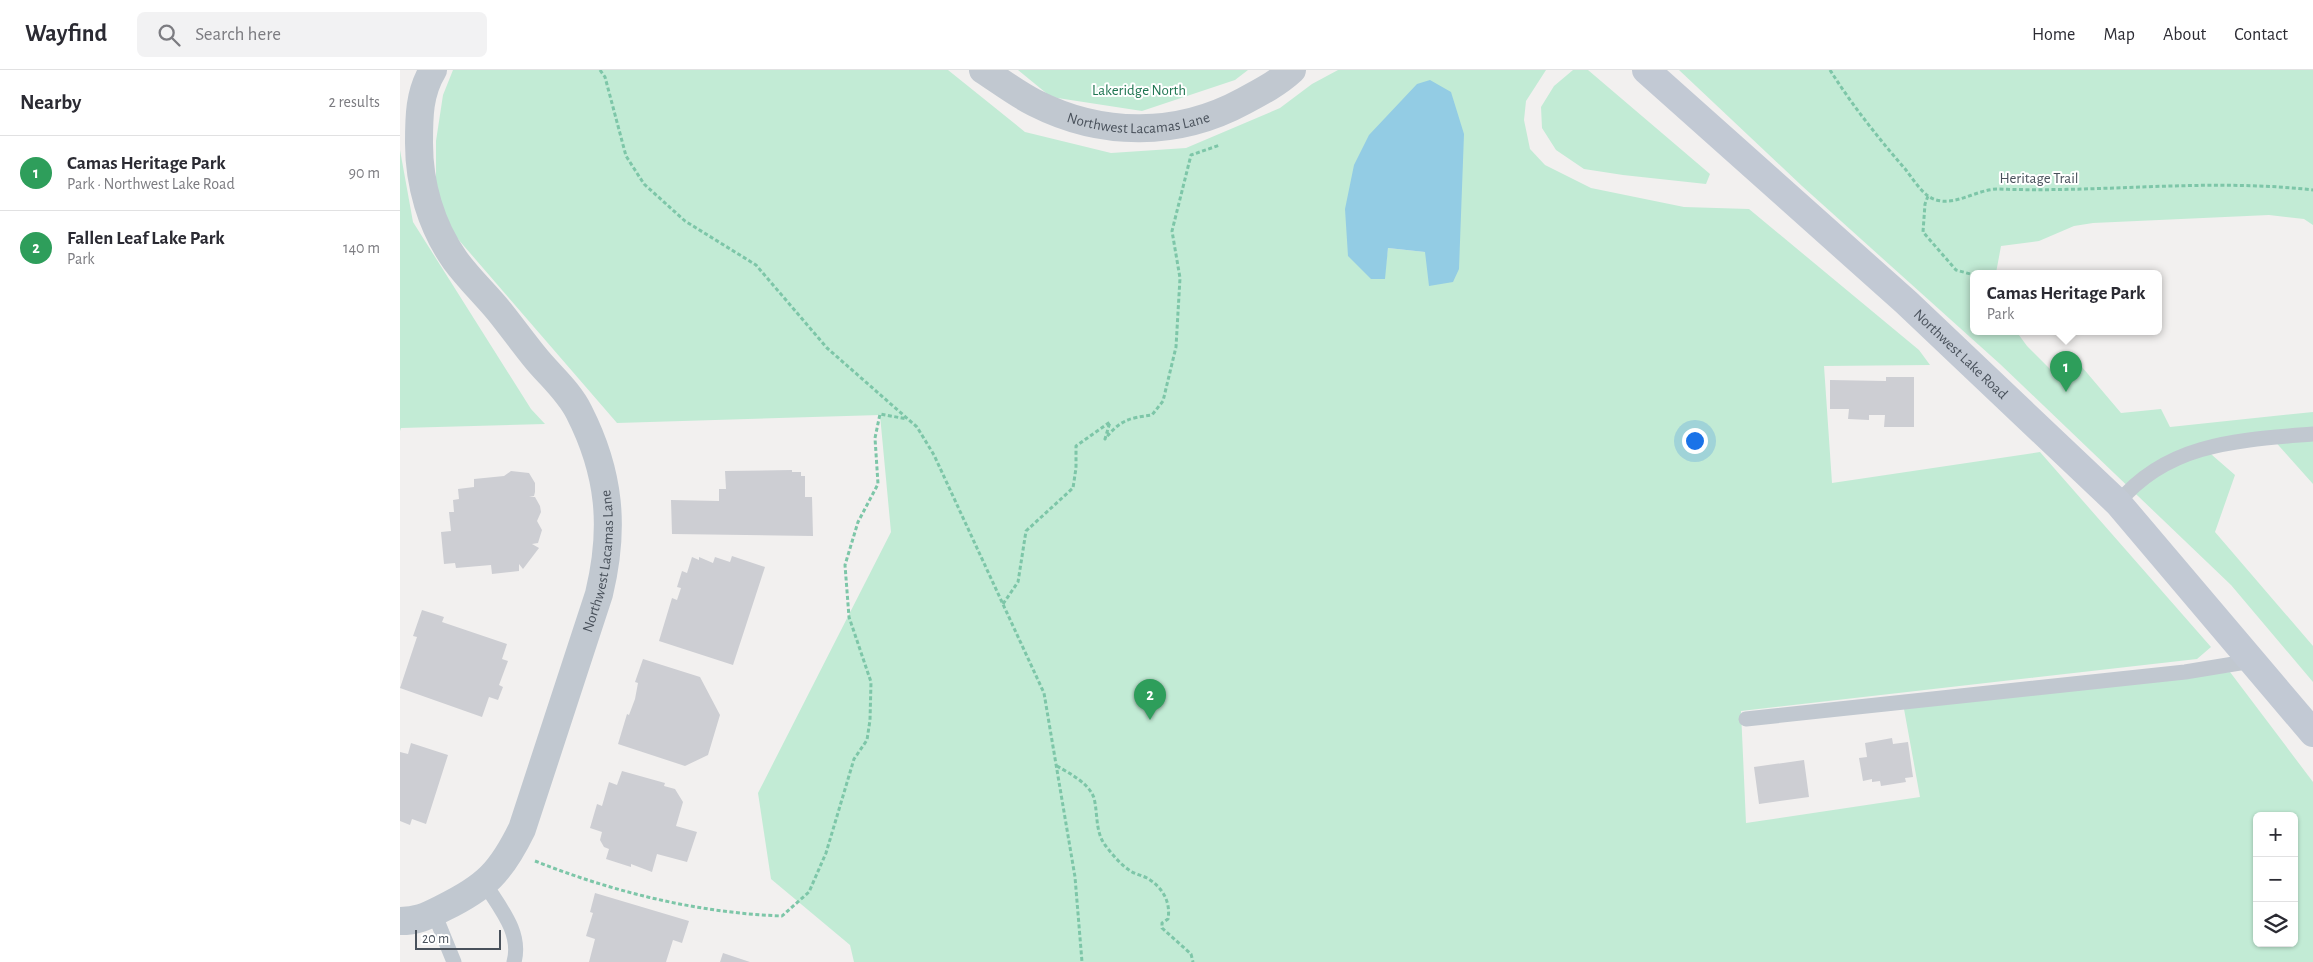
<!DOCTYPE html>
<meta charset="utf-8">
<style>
:root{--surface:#fff;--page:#f2f2f3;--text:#2b2b33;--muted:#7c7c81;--line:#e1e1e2;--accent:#2b65d1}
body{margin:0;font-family:"Alegreya Sans",sans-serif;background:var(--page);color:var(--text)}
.controls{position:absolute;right:15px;bottom:15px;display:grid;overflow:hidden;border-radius:8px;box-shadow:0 1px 4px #0004}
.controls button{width:45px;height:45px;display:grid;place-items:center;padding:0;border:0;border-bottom:1px solid var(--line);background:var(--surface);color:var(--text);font:25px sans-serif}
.scale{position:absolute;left:15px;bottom:12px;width:86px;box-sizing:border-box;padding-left:5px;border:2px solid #49515b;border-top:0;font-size:14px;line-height:18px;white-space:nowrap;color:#49515b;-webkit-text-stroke:4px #fff;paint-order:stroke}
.you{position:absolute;left:1294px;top:370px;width:18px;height:18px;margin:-12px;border:4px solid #fff;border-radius:50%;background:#1a73e8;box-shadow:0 0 0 8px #1a73e833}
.badge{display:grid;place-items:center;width:32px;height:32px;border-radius:50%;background:var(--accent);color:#fff;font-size:16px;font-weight:700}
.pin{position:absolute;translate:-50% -41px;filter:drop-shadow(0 1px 2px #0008)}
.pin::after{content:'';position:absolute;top:26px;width:18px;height:15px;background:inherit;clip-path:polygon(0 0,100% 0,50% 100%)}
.popup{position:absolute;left:1570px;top:200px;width:192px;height:65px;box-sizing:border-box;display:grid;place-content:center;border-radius:8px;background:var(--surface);filter:drop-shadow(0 1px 4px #0005);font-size:16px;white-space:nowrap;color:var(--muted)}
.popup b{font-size:19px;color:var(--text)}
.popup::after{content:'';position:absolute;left:50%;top:100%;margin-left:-10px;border:10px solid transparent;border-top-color:var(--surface)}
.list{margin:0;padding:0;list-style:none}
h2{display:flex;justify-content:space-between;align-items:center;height:65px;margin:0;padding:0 20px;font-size:21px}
h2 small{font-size:16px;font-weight:400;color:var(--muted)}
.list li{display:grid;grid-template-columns:32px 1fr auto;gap:15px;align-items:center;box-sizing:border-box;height:75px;padding:0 20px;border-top:1px solid var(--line)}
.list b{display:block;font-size:19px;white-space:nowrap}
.list p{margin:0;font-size:16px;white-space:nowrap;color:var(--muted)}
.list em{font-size:16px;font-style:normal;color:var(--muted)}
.icon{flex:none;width:28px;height:28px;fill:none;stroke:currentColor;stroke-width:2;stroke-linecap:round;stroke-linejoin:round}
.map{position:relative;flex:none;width:1913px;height:892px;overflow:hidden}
header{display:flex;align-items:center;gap:30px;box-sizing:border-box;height:70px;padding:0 25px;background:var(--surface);border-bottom:1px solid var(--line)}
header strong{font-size:24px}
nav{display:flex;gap:28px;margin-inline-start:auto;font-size:18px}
.search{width:350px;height:45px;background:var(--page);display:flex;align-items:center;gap:12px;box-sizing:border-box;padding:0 18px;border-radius:8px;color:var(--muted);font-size:19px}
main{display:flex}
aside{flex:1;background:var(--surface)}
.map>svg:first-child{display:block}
.green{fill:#c2ebd5;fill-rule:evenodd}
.water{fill:#93cce4}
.building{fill:#cdced3}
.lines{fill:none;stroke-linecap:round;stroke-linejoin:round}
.path{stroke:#7dc6a8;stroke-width:3;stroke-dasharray:4 2.5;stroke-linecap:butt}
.service{stroke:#c1c8d0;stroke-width:15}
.minor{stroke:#c1c8d0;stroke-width:28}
.secondary{stroke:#c2c9d4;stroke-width:28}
.labels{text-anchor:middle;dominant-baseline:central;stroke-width:4;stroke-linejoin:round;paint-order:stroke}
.park-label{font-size:15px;fill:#207652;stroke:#fff}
.street-label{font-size:15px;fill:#49515b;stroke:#fff}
</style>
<header>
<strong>Wayfind</strong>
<div class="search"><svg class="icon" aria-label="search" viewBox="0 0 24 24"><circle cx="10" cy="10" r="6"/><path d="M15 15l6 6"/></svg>Search here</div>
<nav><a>Home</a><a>Map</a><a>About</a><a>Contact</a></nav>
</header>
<main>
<aside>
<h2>Nearby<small>2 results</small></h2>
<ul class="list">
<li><span class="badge" style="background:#2e9e5b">1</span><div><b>Camas Heritage Park</b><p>Park · Northwest Lake Road</p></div><em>90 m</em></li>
<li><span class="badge" style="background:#2e9e5b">2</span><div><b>Fallen Leaf Lake Park</b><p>Park</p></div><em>140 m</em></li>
</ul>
</aside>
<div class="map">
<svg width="1913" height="892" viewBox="0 0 1913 892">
<rect width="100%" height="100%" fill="#f2f0ef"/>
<path class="green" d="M53,0H548L625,62L711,83L786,78L880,38L912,14L938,0H1146L1126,31L1124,50L1130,79L1145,95L1191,118L1284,137L1349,139L1519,280L1530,295L1424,296L1432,413L1640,382L1811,577L1797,589L1341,641L1346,753L1520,727L1504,639L1830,602L1913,712V892H454L450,875L371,809L358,723L491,462L480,345L217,353L51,161L36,124V71L43,25ZM969,65L1053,212L1025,182L988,178L984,209ZM1857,746H1894V873H1857Z
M618,0H848L835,10L742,41L651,27Z
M1173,0H1188L1310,104L1306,114L1223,105L1184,99L1156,80L1142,58L1141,37L1154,16Z
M1279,0H1913V155L1904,149L1869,145L1693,153L1674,156L1639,171L1601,176L1596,203H1574V261H1616L1627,276L1655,304L1671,284L1721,343L1761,339L1770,357L1913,342V414L1872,368L1804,378L1835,405L1815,462L1913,576V612L1831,515L1600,294L1402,116Z
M0,80L13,152L131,339L145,354L1,358L0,361Z"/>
<path class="water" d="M1030,10L1051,22L1064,64L1059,199L1053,212L1029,216L1025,182L988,178L985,209H971L948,186L945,139L954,95L969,65L1017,14Z"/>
<path class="building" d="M1486,307H1514V357H1484L1485,345H1469V350L1448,349L1449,339H1430V310L1486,311Z
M392,400V402H401V406H405V427H412L413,466L272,464L271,430L319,431V419H326L325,401Z
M111,401L129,403L135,413V422L134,426L129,427H135L140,436L141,442L137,451L142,460L138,473L132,474L139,478L123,499L119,494V501L92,504L91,495L56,498L55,493L44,494L41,462L51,461L49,442H54L53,430L59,429L58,419L74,417V409L104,406Z
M332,486L365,497L333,595L259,571L272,528L277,530L281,518L277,517L282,501L287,503L292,487L299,490V487L313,493L315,487L330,492Z
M22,540L44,547L42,552L107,574L102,589L108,591L99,615L103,617L98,630L89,627L82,647L0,618L17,567L13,566Z
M243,589L300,607L320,645L308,685L285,696L218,674L227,644L229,645L235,629L238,613L235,612Z
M1492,668L1493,674L1508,672L1513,707L1505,708L1506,712L1481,716L1480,711L1472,712V709L1463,711L1459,688L1467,687L1465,673Z
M11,673L48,685L26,754L12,749L10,755L0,751V682L8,684Z
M1404,690L1409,727L1359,734L1354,697Z
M222,701L265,713L264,716L275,719L283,732L276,756L297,762L287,792L257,784L252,802L231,794V797L206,789L209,779L204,777L200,770L202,762L190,758L197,734L202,736L209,712L217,715Z
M195,823L289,851L282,873L273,870L266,892H189L195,869L186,866L193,843L190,842Z
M323,883L350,892H320Z"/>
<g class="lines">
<path class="path" d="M200,0L205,7L226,86L244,114L285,151L356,195L427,278L517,357L534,385L644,623L675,807L682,892
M1430,0C1452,35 1479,69 1506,100C1512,108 1520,120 1528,126C1550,141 1575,119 1598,119C1703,123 1808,108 1913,120
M1528,126L1525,134L1523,162L1556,200L1574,205
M603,534L618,512L626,461L673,418L676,398V376L710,352L705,369C720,350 729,348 752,345L763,331L776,277L780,208L772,161L791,85L820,75
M657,696C669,703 689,713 694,728C698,744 695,761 705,775C712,784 720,794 729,800C734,804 741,805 747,808C762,817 771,831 768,849L762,853V858L791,884L793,892
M135,791C213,822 298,843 382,846L409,822L426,783L454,689L467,670L470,650L471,612L449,547L445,495L458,452L478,414L475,368L480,344L507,349"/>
<path class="service" d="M1718,433C1768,372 1841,370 1913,364
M1346,649L1785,602L1852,591
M85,814C100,838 122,863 114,892
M34,843L54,892"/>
<g class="minor">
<path id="s1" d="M583,0C600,11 617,24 635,33C702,67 778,67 844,31C861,22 878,13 892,0"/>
<path id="s2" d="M0,851C18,851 27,846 43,838C86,817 101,802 122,759L199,524C215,458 210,403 179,342C168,320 149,305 134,286C122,271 111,256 99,241C85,224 68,208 55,190C31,156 19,114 19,73C19,47 19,23 33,0"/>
</g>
<path class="secondary" id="s3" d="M1246,0L1506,232L1718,433L1913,663"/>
</g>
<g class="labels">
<g class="park-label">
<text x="739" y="20">Lakeridge North</text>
</g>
<g class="street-label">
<text stroke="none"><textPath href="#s1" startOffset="169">Northwest Lacamas Lane</textPath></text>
<text x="1639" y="108">Heritage Trail</text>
<text stroke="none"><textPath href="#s3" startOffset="424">Northwest Lake Road</textPath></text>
<text stroke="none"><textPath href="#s2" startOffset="440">Northwest Lacamas Lane</textPath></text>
</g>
</g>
</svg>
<div class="controls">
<button>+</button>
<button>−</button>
<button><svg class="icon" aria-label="layers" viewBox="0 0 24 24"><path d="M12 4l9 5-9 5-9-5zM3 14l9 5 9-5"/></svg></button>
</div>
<div class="scale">20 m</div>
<div class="you"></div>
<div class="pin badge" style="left:1666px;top:322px;background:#2e9e5b">1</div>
<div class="popup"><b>Camas Heritage Park</b>Park</div>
<div class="pin badge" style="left:750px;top:650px;background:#2e9e5b">2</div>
</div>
</main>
